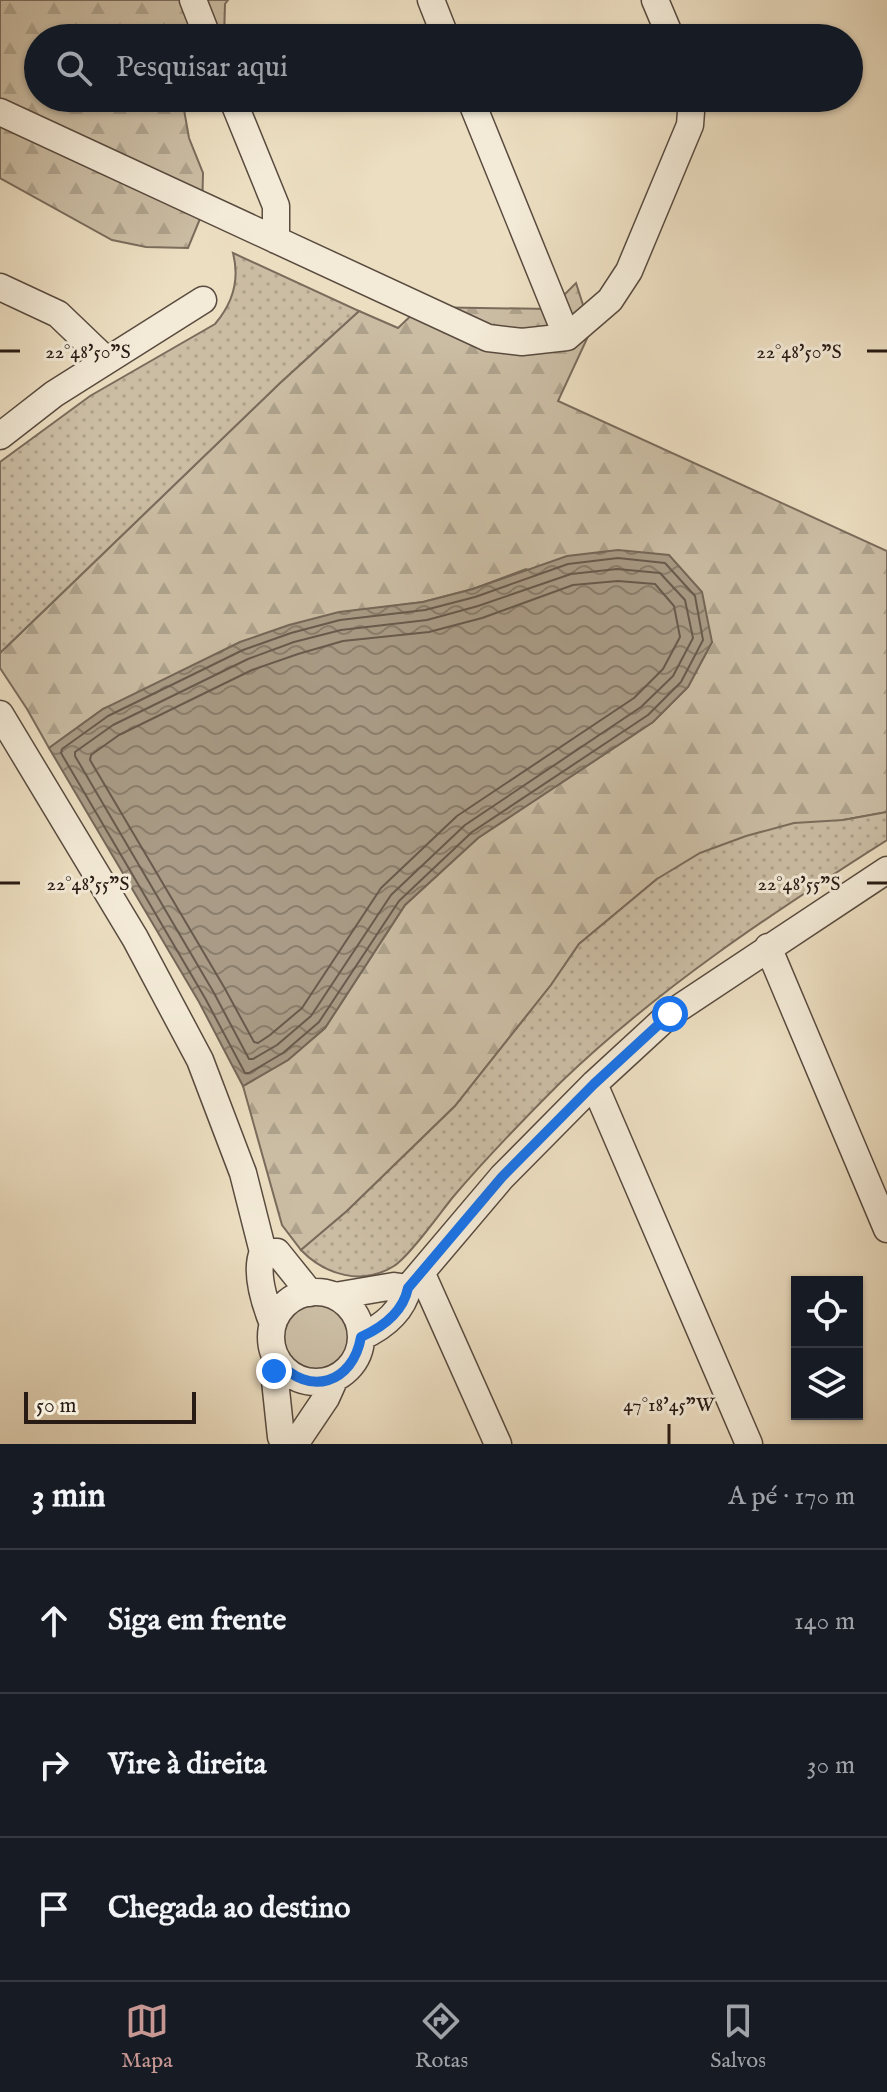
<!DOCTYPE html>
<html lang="pt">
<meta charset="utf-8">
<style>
:root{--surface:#171b24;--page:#20242c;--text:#f1f3f6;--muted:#9ea1a6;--line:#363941;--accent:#c59692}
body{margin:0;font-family:"IM FELL English",serif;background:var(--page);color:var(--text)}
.controls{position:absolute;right:24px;bottom:24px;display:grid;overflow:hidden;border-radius:0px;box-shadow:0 2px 6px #0004}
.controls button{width:72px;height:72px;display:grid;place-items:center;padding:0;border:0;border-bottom:2px solid var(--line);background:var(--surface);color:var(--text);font:40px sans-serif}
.scale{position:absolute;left:24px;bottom:20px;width:172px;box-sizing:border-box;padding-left:8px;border:4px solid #281a14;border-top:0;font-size:22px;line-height:28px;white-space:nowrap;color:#281a14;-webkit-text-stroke:6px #f3ead7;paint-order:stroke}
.stop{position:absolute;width:24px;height:24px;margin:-18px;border:6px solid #1a73e8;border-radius:50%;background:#fff}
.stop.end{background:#1a73e8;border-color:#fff;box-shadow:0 2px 8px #0008}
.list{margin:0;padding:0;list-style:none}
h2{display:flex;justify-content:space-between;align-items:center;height:104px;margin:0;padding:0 32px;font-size:34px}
h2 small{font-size:26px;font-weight:400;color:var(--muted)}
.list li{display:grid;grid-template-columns:52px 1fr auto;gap:24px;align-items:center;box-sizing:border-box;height:144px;padding:0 32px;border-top:2px solid var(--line)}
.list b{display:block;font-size:30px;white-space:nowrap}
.list em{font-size:26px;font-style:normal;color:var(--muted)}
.icon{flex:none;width:44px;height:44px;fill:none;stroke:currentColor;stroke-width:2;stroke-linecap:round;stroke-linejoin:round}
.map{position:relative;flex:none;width:887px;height:1444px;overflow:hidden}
.search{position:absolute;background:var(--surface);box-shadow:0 2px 6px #0004;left:24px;right:24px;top:24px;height:88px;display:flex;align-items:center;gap:20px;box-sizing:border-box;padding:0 28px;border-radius:44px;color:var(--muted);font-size:30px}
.sheet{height:536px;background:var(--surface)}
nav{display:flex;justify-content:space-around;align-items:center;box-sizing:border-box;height:112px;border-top:2px solid var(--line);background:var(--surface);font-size:22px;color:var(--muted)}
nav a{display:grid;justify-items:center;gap:4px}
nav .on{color:var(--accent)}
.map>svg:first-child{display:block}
.grass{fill:#cbbda4;stroke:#7a6c5c;stroke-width:2}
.forest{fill:url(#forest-firs);stroke:#7a6c5c;stroke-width:2}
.park{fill:url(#park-dots);stroke:#7a6c5c;stroke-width:2}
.water{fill:url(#water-waves);stroke:#756758;stroke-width:2}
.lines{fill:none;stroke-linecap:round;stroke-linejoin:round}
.shore{stroke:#685a4d;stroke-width:2}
.minor-casing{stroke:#594b3f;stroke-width:29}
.minor{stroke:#f3ead7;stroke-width:26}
.route{stroke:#1a73e8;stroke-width:10}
.ticks{fill:none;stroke:#281a14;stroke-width:3}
.ticks-label{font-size:20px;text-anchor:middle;fill:#281a14;stroke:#f3ead7;stroke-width:6;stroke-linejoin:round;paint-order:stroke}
</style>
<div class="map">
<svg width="887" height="1444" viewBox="0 0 887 1444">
<defs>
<pattern id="forest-firs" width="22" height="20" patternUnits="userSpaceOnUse" patternTransform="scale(2)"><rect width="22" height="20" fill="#cbbda4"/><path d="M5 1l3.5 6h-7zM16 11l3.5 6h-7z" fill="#aea28c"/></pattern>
<pattern id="park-dots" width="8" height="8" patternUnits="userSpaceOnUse" patternTransform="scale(2)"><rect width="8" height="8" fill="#cbbda4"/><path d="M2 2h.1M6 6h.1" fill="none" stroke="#aea28c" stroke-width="1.8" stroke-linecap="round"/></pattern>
<pattern id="water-waves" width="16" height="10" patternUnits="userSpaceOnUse" patternTransform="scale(2)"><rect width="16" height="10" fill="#a99b86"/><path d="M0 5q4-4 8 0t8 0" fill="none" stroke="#8a7e6c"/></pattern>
</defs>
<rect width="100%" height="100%" fill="#ecdec1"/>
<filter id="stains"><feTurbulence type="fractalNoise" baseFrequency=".0025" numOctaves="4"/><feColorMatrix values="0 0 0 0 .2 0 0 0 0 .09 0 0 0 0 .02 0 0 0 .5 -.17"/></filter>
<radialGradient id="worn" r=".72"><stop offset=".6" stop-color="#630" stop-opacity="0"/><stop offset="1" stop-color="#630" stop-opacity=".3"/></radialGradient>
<path class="grass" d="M284 1337a32 32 0 1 1 64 0a32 32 0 1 1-64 0Z"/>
<path class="forest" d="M0,0H228L225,4L224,38H38V98H187L183,104L189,138L203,173L202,214L188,248L146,247L112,240L0,178Z
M576,283L591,330L558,401L887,551V812L843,820L657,879L579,944L551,985L455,1106L347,1211L301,1250L282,1225L243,1086L288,1060L325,1028L405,905L478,838L653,722L688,687L712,642L526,569L473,589L423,602L333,614L103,709L49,748L27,709L0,668V653L280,383L359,311L398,328L420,307L550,309Z"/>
<path class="park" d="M233,253L359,311L280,383L0,653V462L90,396L215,324C233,303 240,280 233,253Z
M887,812V840C772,913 660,987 561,1082C524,1119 487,1157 453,1197C440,1213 409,1257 394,1266C362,1286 325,1275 301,1250L347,1211L455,1106L551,985L579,944L657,879L700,853L746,836L794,823L843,820Z"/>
<path class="water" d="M618,550L669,555L702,592L712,642L688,687L653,722L478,838L405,905L325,1028L288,1060L243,1086L199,1002L49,748L103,709L240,642L289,625L339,612L423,602L473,589L567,556Z"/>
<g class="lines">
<path class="shore" d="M618,558L665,563L695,596L703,640L681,682L648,715L472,832L399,901L319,1022L283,1053L249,1073H245L205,998L61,753L62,749L108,716L243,650L291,633L340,620L425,610L475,597L568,564Z
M617,569L660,573L685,600L693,638L673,676L641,707L465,825L391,895L311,1016L277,1045L253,1059H249L214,993L75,756V752L113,725L248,659L294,642L341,630L427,620L478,606L571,574Z
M618,581L655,584L674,606L680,637L663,669L634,698L457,816L381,888L302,1008L270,1035L258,1043L254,1042L224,987L90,760L91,755L119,735L252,670L298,654L343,641L429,632L482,618L573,585Z"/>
<defs>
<path id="minor" d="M193,0L208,38
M431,0L446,38
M655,0L671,38
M232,98L276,206V240
M470,98L567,337
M0,112L488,338L522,342L567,337L610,300L629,271L690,125L692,98
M0,287L58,314L106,360
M0,436L54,394L203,300
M0,714L135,938L200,1060L243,1173L263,1252C254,1272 265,1304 273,1324
M768,947L887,1229
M594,1084L749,1444
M263,1252H277L310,1293
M422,1274L498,1444
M271 1337a45 45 0 1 1 90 0a45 45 0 1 1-90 0Z
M335,1296L394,1286L408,1288
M361,1337C383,1327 402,1312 408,1288L502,1177L594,1084L670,1014L887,870
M278,1361L274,1371L281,1437L286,1444
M295,1444L326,1398L335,1378"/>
</defs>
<use href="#minor" class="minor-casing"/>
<use href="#minor" class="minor"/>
</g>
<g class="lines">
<path class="route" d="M274,1371L278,1361C309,1398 353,1383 361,1337C383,1327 403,1312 408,1288L502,1177L594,1084L670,1014"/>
</g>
<path class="ticks" d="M0,351H20M867,351H887M0,883H20M867,883H887M669,1424V1444"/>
<g class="ticks-label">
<text x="88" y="358">22°48'50"S</text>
<text x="799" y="358">22°48'50"S</text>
<text x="88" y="890">22°48'55"S</text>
<text x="799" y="890">22°48'55"S</text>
<text x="669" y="1411">47°18'45"W</text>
</g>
<rect width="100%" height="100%" filter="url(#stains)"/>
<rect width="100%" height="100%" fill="url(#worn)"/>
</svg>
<div class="controls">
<button><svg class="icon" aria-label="locate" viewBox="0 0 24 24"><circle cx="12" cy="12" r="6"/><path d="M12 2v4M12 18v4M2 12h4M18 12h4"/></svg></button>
<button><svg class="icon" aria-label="layers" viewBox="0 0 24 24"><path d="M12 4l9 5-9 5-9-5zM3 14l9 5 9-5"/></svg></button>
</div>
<div class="scale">50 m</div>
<div class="stop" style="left:670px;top:1014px"></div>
<div class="stop end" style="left:274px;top:1371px"></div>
<div class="search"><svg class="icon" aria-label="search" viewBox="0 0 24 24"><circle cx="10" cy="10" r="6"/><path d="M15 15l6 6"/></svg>Pesquisar aqui</div>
</div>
<section class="sheet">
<h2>3 min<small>A pé · 170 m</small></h2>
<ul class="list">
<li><svg class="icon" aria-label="ahead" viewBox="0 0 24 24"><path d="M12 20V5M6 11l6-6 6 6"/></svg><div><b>Siga em frente</b></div><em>140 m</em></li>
<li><svg class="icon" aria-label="right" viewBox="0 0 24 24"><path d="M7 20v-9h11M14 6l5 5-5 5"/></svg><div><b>Vire à direita</b></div><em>30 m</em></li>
<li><svg class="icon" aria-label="arrive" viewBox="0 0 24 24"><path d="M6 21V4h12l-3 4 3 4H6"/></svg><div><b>Chegada ao destino</b></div></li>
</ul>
</section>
<nav>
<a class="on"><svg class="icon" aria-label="map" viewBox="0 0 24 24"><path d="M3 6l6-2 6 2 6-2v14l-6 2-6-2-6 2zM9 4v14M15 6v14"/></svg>Mapa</a>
<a><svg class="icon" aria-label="directions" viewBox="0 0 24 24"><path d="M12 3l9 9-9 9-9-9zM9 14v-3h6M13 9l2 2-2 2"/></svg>Rotas</a>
<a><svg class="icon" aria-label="saved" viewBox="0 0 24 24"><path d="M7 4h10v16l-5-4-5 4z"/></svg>Salvos</a>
</nav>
